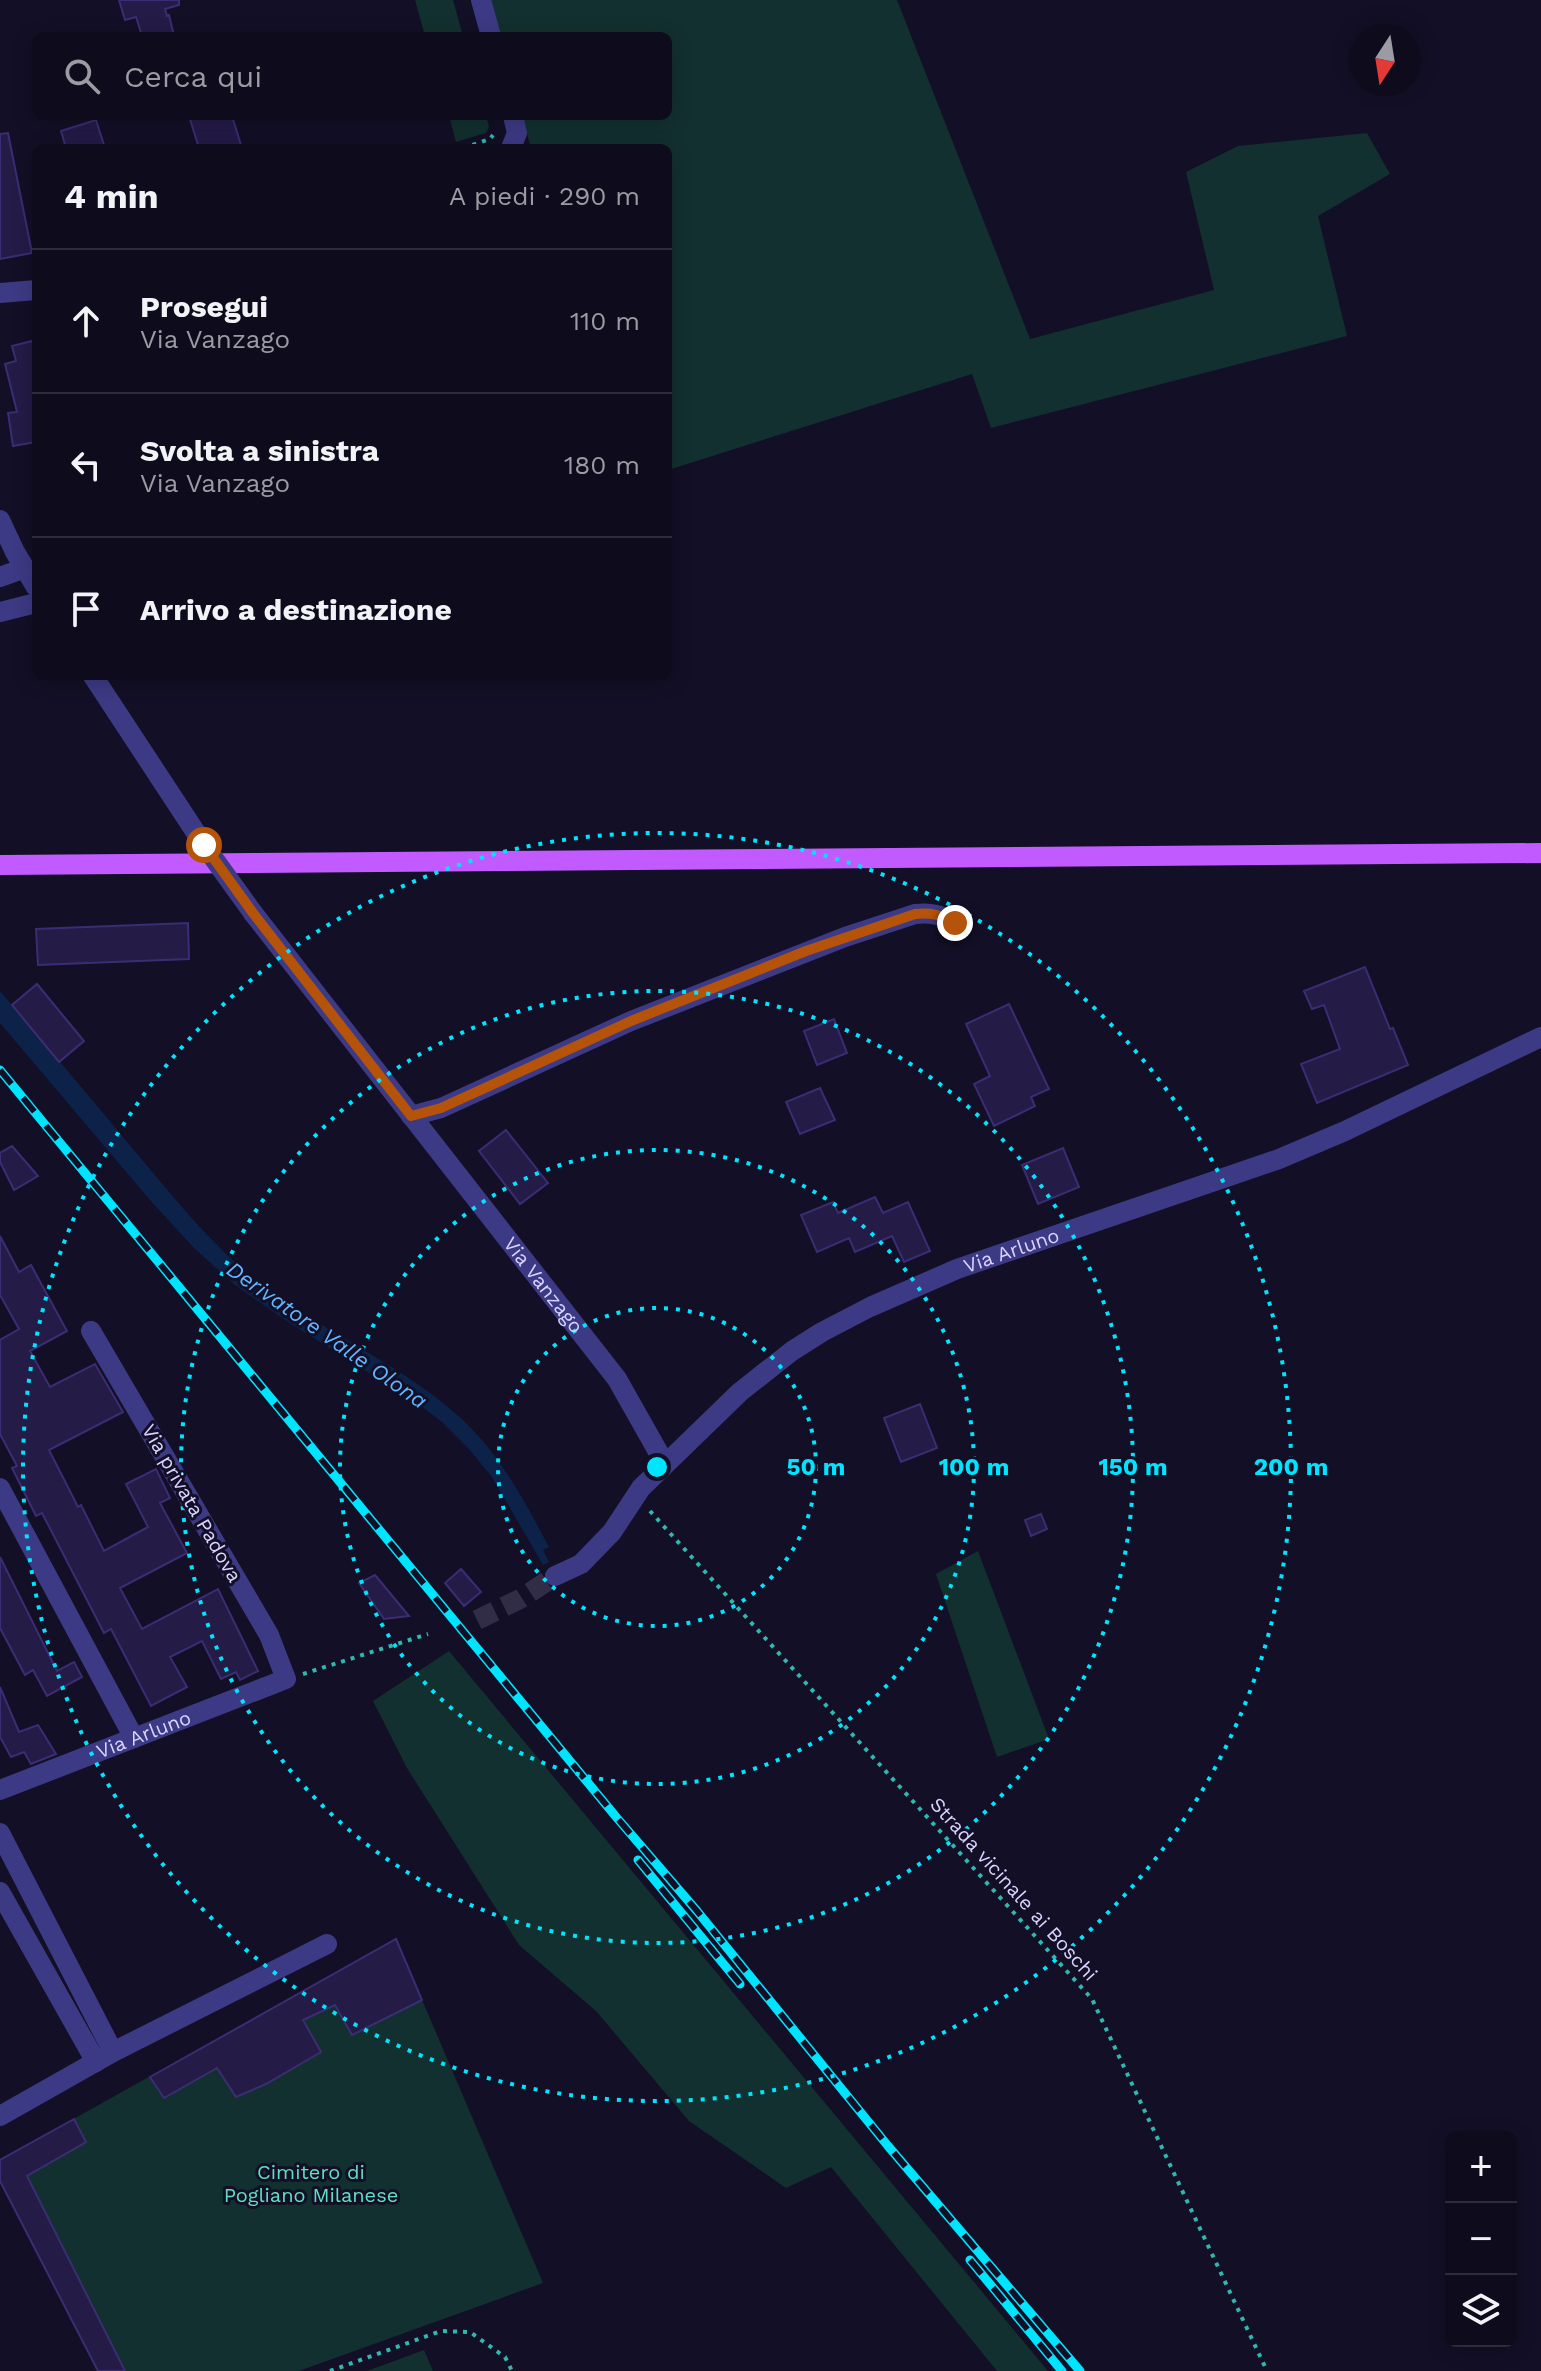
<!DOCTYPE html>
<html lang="it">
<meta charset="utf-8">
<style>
:root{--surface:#0e0b1c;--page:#1c1929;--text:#f1f3f6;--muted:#9b9ba3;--line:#2e2b3b}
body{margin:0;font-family:"Work Sans",sans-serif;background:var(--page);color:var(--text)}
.controls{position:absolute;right:24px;bottom:24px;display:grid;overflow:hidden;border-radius:12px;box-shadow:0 4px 20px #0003}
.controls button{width:72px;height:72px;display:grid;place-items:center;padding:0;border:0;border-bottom:2px solid var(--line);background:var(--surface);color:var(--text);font:40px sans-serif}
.compass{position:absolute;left:1349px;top:24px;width:72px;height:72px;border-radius:50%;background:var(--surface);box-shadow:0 4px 20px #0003;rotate:192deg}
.stop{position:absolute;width:24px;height:24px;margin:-18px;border:6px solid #b45309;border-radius:50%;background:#fff}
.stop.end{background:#b45309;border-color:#fff;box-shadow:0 2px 8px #0008}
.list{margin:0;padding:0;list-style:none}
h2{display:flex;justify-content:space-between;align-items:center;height:104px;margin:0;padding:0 32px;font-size:34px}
h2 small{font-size:26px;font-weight:400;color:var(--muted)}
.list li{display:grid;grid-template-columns:52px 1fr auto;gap:24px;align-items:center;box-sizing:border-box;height:144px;padding:0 32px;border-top:2px solid var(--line)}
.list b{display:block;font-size:30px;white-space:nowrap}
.list p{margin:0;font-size:26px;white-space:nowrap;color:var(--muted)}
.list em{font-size:26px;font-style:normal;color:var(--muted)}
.icon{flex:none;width:44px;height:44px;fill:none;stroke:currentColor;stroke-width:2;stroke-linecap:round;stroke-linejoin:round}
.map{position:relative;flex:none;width:1541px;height:2371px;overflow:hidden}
.search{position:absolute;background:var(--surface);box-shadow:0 4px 20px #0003;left:32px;top:32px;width:640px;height:88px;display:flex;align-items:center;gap:20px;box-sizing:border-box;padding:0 28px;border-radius:12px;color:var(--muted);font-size:30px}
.panel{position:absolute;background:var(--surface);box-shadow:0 4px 20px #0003;left:32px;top:144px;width:640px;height:536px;border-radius:12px}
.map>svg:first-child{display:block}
.green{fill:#12302f}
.water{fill:#0c2248}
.building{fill:#241b47;stroke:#3b2d73;stroke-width:2}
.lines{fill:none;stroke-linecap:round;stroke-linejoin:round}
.minor-tunnel{stroke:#312d47;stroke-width:20;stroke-dasharray:20 10;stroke-linecap:butt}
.path{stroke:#2fb8b0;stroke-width:4;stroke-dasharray:4 6;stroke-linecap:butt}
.minor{stroke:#3d3a85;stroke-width:20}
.major{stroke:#c25bff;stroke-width:20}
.rail-casing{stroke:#00e5ff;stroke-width:9}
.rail{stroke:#130f26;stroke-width:6;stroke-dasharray:18;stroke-linecap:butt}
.minor-bridge{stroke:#3d3a85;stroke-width:20}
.route{stroke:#b45309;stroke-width:10}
.ring{fill:none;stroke:#00e5ff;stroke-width:4;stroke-dasharray:4 8}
.labels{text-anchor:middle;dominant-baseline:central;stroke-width:6;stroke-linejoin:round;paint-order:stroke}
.street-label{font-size:20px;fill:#d9d4ff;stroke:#130f26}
.park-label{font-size:20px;fill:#5fe0c0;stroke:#130f26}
.water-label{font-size:22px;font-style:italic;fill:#62b6ff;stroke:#130f26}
.centre{fill:#00e5ff;stroke:#130f26;stroke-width:4}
.ring-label{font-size:24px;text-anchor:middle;font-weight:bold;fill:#00e5ff;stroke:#130f26;stroke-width:6;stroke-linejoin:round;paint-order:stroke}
</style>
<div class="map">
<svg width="1541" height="2371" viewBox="0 0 1541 2371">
<rect width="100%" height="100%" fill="#130f26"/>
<path class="green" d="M415,0H453L463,36H425Z
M491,0H897L1030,339L1214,290L1186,172L1238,146L1367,133L1390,174L1318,216L1347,336L991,428L972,374L668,470V148H531L522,116H668V36H501Z
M449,116H486L489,127L486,133L456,142Z
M978,1551L1049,1739L997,1757L936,1574Z
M449,1651L1048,2371H997L831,2167L786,2188L689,2121L596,2011L519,1945L407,1768L373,1701Z
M396,1939L543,2283L299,2371H98L0,2181V2160Z
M424,2350L433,2371H367Z"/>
<path class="water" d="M0,991C44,1043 89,1096 133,1149C167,1189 200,1231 239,1266C305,1324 389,1356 455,1413C498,1450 523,1498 549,1547L543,1550L549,1562L543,1565L492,1477L468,1448L442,1422L417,1403L285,1320L235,1285L194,1248L149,1199L0,1023Z"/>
<path class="building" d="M119,0H179V5L165,9L167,16L169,15L174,36H142L136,17L125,20Z
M189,116H232L241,145L232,148H199Z
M96,120L105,148H66L61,131Z
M8,133L32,253L0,259V134Z
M36,340V442L13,446L8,413L17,412L5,364L16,361L12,346Z
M188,923L189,959L38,965L36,929Z
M1365,967L1390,1029L1393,1028L1408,1065L1317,1103L1301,1064L1340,1049L1324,1005L1312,1009L1304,991Z
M37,984L84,1041L59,1062L12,1005Z
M1009,1004L1049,1089L1031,1097L1035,1106L994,1126L974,1084L990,1076L966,1024Z
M834,1019L847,1053L817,1065L804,1031Z
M820,1088L835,1120L800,1134L786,1102Z
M506,1130L548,1183L520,1204L479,1151Z
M12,1146L38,1176L14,1190L0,1162V1153Z
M1063,1148L1079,1187L1038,1204L1022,1165Z
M875,1197L883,1213L908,1202L930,1251L904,1262L892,1236L855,1252L849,1238L817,1252L801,1215L833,1202L838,1213Z
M0,1236L19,1272L31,1265L67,1331L30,1351L50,1387L95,1364L123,1412L49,1450L78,1507L81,1505L104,1551L148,1527L126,1484L156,1469L170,1498L160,1503L187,1553L120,1588L142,1629L218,1589L258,1671L240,1680L236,1672L221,1679L202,1641L170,1657L187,1687L151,1706L111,1629L104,1633L42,1513L36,1516L12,1468L17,1466L0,1434V1340L19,1329L0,1295Z
M920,1404L937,1448L901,1462L884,1418Z
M1041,1514L1047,1529L1031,1536L1025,1520Z
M0,1557L57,1671L74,1662L82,1677L47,1696L33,1670L25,1675L0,1628Z
M461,1569L481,1592L464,1606L445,1583Z
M375,1575L409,1616L384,1619L359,1583Z
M0,1687L19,1732L38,1725L56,1754L31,1764L24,1752L11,1757L0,1737Z
M396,1939L422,2000L352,2035L335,2005L303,2020L321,2052L266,2084L236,2097L217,2068L164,2098L150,2077Z
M74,2119L86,2142L27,2176L125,2371H98L0,2181V2160Z"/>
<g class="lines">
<path class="minor-tunnel" d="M477,1620L520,1599L555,1576"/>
<path class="path" d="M463,148L490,139L493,135
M650,1511L1092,1999L1267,2371
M303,1674L428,1634
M330,2371L441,2331L470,2332L505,2357L512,2371"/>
<g class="minor">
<path d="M481,0L491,36"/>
<path d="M511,148L517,133L513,116"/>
<path d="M0,293L36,290"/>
<path d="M0,520L15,552L36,587"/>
<path d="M0,577L25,568"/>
<path d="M0,612L36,603"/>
<path d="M93,676L204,845"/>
<path id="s1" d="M253,913L617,1379L665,1464"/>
<path d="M411,1116L441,1108L631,1021L845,937L915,914C931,912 941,915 955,923"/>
<path d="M0,1488L134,1738"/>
<path id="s2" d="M555,1576L581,1564L612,1532L641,1488L740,1392L792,1351L822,1332L870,1307L957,1269L1279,1159L1345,1131L1541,1037"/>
<path id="s3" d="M0,1790L286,1679L269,1635L91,1331"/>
<path d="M0,1833L113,2052"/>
<path d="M0,1892L96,2062"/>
<path d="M0,2116L113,2052L327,1944"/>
</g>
<path class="major" d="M0,865L1541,853"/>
<defs>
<path id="rail" d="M0,1070L617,1818L697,1911L888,2146L1080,2371
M638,1860L740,1984
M970,2260L1062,2371"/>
</defs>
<use href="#rail" class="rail-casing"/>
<use href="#rail" class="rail"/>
<path class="minor-bridge" d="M204,845L253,913"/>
</g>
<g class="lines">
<path class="route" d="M204,845L253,913L411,1116L441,1108L631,1021L806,951L915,914C931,912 941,915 955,923"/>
</g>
<g class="ring">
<circle cx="657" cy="1467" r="159"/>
<circle cx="657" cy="1467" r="317"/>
<circle cx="657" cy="1467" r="476"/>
<circle cx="657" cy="1467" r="634"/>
</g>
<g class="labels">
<g class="street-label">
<text stroke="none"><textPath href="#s2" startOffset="572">Via Arluno</textPath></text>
<text stroke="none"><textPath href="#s1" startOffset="472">Via Vanzago</textPath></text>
<text transform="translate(192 1503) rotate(60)">Via privata Padova</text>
<text stroke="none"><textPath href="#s3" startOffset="154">Via Arluno</textPath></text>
<text transform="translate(1014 1889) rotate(48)">Strada vicinale ai Boschi</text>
</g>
<g class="park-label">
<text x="311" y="2172">Cimitero di<tspan x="311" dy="23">Pogliano Milanese</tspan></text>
</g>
<g class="water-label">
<text transform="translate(327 1335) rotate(35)">Derivatore Valle Olona</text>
</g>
</g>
<circle cx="657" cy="1467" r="12" class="centre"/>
<g class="ring-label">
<text x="816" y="1475">50 m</text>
<text x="974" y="1475">100 m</text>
<text x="1133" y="1475">150 m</text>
<text x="1291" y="1475">200 m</text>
</g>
</svg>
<div class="controls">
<button>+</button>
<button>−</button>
<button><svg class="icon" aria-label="layers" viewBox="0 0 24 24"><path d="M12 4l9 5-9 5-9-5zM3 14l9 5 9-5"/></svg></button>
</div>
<svg class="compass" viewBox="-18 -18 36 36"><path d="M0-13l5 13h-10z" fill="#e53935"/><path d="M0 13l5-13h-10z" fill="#9b9ba3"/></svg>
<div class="stop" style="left:204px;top:845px"></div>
<div class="stop end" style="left:955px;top:923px"></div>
<div class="search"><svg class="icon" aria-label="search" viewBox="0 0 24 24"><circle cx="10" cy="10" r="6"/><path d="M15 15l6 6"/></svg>Cerca qui</div>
<section class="panel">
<h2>4 min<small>A piedi · 290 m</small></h2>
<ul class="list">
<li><svg class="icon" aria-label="ahead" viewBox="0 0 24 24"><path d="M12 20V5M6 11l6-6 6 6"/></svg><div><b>Prosegui</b><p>Via Vanzago</p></div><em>110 m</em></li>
<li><svg class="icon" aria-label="left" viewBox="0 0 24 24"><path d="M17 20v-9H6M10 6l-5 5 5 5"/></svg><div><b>Svolta a sinistra</b><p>Via Vanzago</p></div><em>180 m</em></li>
<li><svg class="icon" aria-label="arrive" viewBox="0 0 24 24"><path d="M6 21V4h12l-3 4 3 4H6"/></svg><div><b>Arrivo a destinazione</b></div></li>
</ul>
</section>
</div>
